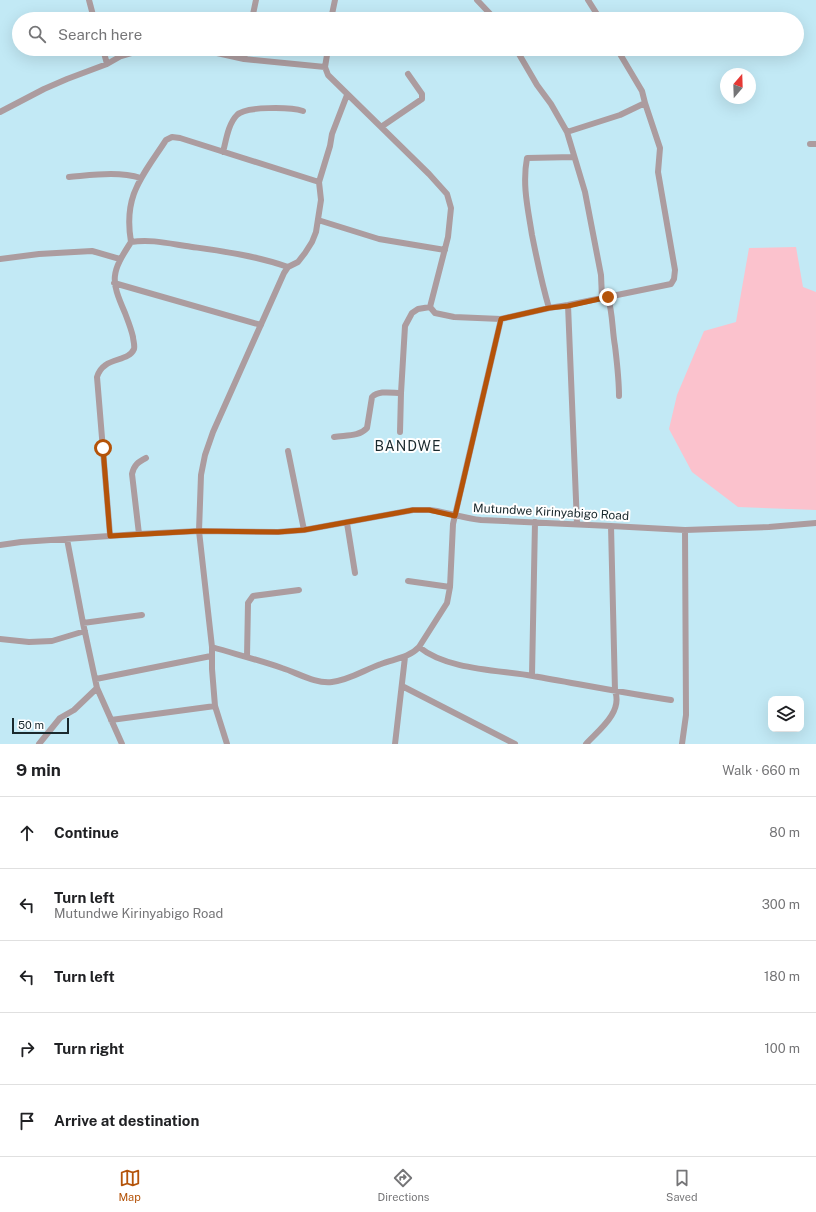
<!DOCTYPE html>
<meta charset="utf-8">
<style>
:root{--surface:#fff;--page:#f2f2f2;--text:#202124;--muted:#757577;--line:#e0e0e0;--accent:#b45309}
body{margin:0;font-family:"Public Sans",sans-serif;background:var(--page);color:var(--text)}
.controls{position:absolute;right:12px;bottom:12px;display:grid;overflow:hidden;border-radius:8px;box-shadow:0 4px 16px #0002}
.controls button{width:36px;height:36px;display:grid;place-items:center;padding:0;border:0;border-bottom:1px solid var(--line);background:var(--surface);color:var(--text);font:20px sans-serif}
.compass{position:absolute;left:720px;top:68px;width:36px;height:36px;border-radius:50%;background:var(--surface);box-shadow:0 4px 16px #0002;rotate:19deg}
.scale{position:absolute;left:12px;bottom:10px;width:57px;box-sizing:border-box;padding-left:4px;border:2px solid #1a292d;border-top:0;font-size:11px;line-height:14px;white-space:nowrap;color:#1a292d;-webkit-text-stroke:3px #fff;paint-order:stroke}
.stop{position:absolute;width:12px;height:12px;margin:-9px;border:3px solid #b45309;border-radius:50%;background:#fff}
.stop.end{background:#b45309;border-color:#fff;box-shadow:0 1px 4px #0008}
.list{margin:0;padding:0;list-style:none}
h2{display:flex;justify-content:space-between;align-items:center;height:52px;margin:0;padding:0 16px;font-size:17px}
h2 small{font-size:13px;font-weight:400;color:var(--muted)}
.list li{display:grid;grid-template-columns:26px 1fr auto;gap:12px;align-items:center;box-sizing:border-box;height:72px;padding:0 16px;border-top:1px solid var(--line)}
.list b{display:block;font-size:15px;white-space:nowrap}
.list p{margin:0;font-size:13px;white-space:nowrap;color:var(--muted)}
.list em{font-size:13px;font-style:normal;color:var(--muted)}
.icon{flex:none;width:22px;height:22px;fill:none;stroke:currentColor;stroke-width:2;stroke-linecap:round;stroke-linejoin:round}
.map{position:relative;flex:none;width:816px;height:744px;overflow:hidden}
.search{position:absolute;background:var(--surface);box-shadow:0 4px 16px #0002;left:12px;right:12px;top:12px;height:44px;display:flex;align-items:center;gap:10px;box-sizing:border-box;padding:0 14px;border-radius:22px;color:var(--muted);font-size:15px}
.sheet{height:412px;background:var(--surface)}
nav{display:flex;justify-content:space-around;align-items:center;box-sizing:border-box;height:56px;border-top:1px solid var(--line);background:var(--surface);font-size:11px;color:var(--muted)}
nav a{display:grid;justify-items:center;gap:2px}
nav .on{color:var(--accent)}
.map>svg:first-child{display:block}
.green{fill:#fbc2cd}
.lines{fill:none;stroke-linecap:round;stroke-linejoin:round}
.street{stroke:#ac9c9f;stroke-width:6}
.route{stroke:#b45309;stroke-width:5}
.labels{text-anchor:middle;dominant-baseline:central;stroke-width:4;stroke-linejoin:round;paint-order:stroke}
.street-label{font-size:12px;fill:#1a292d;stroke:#fff}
.quarter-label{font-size:14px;letter-spacing:1px;fill:#1a292d;stroke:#fff}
</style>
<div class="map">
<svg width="816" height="744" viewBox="0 0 816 744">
<rect width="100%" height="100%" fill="#c2e9f5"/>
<path class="green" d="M796,247L803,287L816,292V510L738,507L692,472L669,429L677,395L704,331L736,322L749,248Z"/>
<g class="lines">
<path class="street" d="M89,0L94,19
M477,0L495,19
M588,0L600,19
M252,19L256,0
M331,19L335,0
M103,49L107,64
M151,49L208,51L244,59L325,67
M328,49L325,67L328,75L429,174L447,194L451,208L448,237L430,307L435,313L454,317L501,319L549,308L568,305L671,284L674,279L675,270L658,172L660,148L645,103
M516,49L537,85L551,104L567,132L585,192L601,275L602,298
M244,59L246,49
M0,112L44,89L67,79L107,64L121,56L145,49
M381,127L422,99V94L408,74
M567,132L620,115L645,103L642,91L617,49
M810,144H816
M223,152C226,141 228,124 237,115C245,106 291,107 303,111
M69,177C93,175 118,171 141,178
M318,220L379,239L445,250
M131,242C149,239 167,243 186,246C220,251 254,255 288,267
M0,259L39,254L92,251L120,259
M114,283L261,325
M608,297C613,315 612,329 615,346C617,363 619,379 619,396
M568,305L577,524
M549,308C542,284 537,260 532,235C528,209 522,185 527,158L574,157
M400,432L401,393L405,326L412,313L418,309L430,307
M334,437C345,435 359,437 367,428L372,397C379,390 392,393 401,393
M288,451L304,530
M347,523L355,573
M139,534L132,474C134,465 138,462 146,458
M110,535L97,377C103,356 128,363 134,349C135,345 133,340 133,337C131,328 128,321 125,313C110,279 111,273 131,242C123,195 142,177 166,140L172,137L180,138L319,182
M67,539L83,623L97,688L122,744
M0,545L21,542L139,534L199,531L278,532L304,530L413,510C419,510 424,510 430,510C447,512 463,518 481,520L611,526L685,530L769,527L816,523
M408,581L450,587
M83,623L142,615
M0,639L29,642L52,641L85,631
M212,647C235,654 259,660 282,668C298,673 315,684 332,682C350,680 364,670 381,664C394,659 409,658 419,647L447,603L450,587L453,524L501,319
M419,647C447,670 499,670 533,676C579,684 625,693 671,700
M247,657L248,603L253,596L299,590
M532,675L535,522
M96,679L211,656
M402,686L515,744
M111,720L215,706
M39,744L60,718L74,710L97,688
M227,744L215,706L212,669V647L199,531L201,475L205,455L213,432L284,273L288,267L298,262L305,253L312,242L316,232L321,200L319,182L330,146L332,134L347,95
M395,744L405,657
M586,744C599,730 623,712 615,691L611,526
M682,744L686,715L685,530"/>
</g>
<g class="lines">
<path class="route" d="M103,448L110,536L199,531L278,532L304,530L413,510H429L455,516L501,319L549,308L568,306L608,297"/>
</g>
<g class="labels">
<g class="street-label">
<text transform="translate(551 512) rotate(3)">Mutundwe Kirinyabigo Road</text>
</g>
<g class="quarter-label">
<text x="408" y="446">BANDWE</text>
</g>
</g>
</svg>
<div class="controls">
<button><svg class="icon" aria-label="layers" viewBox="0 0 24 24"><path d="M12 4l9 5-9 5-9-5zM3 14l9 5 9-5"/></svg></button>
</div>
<svg class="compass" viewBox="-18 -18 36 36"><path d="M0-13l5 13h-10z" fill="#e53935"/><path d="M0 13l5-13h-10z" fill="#757577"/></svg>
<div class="scale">50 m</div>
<div class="stop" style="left:103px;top:448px"></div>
<div class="stop end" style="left:608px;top:297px"></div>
<div class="search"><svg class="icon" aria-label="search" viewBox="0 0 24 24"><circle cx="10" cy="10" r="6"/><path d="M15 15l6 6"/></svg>Search here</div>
</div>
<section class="sheet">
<h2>9 min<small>Walk · 660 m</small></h2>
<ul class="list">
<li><svg class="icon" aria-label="ahead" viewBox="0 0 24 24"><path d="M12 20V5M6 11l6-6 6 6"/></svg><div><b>Continue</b></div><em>80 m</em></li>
<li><svg class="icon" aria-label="left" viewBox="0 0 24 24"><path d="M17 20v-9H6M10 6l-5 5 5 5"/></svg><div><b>Turn left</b><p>Mutundwe Kirinyabigo Road</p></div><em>300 m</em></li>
<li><svg class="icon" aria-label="left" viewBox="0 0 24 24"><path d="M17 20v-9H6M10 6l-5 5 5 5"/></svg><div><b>Turn left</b></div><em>180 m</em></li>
<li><svg class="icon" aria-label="right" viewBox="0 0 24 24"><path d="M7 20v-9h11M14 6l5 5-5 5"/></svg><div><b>Turn right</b></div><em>100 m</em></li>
<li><svg class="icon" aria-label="arrive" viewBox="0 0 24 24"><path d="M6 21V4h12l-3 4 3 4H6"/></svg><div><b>Arrive at destination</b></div></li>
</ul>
</section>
<nav>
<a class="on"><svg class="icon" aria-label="map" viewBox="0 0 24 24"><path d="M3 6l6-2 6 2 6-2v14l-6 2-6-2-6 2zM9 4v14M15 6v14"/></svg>Map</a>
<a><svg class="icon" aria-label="directions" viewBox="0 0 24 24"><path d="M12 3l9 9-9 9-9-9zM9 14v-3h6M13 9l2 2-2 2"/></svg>Directions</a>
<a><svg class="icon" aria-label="saved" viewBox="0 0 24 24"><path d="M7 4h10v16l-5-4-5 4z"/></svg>Saved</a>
</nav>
